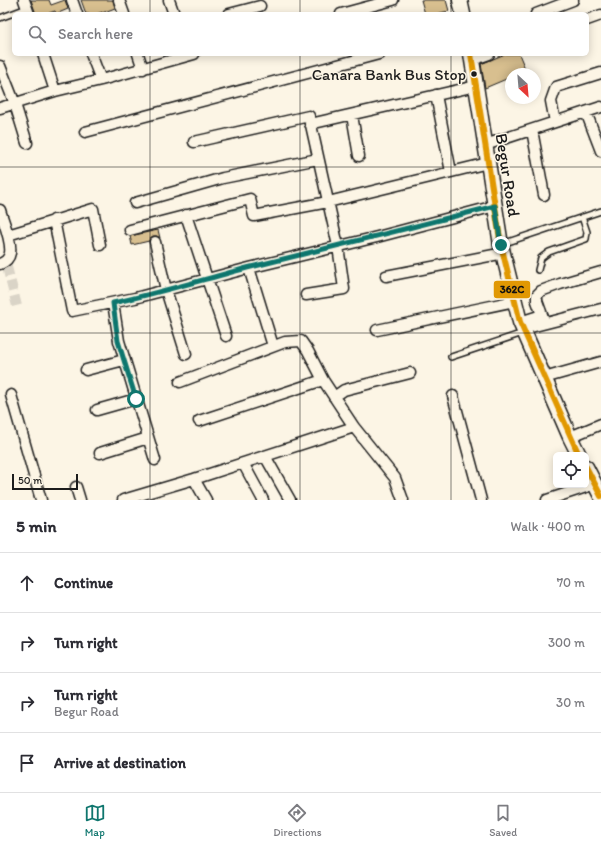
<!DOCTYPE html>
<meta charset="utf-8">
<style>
:root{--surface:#fff;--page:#f2f2f3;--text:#2b2b33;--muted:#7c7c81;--line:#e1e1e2;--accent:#0f766e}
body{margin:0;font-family:Itim,sans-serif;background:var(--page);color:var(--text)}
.controls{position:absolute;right:12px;bottom:12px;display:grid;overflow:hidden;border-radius:6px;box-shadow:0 2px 10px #0003}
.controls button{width:36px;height:36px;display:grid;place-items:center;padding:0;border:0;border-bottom:1px solid var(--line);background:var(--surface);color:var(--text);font:20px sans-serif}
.compass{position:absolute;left:505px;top:68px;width:36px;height:36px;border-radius:50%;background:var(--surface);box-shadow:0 2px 10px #0003;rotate:154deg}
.scale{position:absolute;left:12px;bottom:10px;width:66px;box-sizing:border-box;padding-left:4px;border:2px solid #1c1c1c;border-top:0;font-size:11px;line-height:14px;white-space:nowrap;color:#1c1c1c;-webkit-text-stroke:3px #fcf5e5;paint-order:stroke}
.stop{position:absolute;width:12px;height:12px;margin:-9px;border:3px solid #0f766e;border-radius:50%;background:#fff}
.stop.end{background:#0f766e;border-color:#fff;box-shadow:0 1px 4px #0008}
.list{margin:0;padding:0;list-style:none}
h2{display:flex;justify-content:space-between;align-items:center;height:52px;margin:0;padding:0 16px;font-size:17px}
h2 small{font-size:13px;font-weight:400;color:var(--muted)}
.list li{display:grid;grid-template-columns:26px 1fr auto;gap:12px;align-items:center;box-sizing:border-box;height:60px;padding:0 16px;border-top:1px solid var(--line)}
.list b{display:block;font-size:15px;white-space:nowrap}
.list p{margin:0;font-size:13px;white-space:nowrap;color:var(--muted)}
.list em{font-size:13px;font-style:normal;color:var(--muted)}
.icon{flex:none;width:22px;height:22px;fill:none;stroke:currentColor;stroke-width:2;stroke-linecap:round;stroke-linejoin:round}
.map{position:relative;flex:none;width:601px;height:500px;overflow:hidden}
.search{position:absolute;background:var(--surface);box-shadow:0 2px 10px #0003;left:12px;right:12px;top:12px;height:44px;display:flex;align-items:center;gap:10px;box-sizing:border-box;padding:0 14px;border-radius:6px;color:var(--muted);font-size:15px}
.sheet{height:292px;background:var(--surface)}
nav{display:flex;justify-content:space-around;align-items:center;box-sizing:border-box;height:56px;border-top:1px solid var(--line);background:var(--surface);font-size:11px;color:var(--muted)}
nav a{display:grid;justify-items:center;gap:2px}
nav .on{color:var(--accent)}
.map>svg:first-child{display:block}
.building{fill:#d8bf8f;stroke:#1c1c1c}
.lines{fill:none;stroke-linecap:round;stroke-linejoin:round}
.street-tunnel{stroke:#dad4c7;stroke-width:10;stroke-dasharray:10 5;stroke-linecap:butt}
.lane-casing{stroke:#1c1c1c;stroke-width:8}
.street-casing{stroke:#1c1c1c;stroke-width:13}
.secondary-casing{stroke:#1c1c1c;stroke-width:17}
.lane{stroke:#fcf5e5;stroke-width:5}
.street{stroke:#fcf5e5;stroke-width:10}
.secondary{stroke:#fcf5e5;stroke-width:14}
.bus-1-casing{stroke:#fcf5e5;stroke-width:9}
.bus-1{stroke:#e19803;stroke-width:6}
.route{stroke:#0f766e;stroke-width:5}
.grid{fill:none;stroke:#1c1c1c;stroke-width:1;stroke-opacity:0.55}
.bus-dot{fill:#1c1c1c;stroke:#fcf5e5;stroke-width:1.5}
.labels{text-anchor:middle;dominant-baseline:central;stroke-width:3;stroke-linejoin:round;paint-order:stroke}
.bus-label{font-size:16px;fill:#1c1c1c;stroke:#fcf5e5;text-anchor:end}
.street-label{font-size:17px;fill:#1c1c1c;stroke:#fcf5e5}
.line-badge{stroke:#fcf5e5;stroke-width:1.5}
.pale-badge-label{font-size:11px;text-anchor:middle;font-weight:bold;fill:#111}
</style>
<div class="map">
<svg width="601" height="500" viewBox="0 0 601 500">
<rect width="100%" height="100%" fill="#fcf5e5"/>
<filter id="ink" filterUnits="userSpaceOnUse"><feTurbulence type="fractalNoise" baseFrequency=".025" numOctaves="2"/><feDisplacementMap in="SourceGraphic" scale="8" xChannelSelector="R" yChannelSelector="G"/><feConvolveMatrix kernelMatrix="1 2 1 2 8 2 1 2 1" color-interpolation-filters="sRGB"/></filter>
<g filter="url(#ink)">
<path class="building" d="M31,0H49L51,5L65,0L68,9L56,14L55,11L46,14H36Z
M81,0H113L115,8L102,13V12L96,14H86Z
M421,0H446L449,11L435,14H425Z
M505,54H519L526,71L518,74H511V77L485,88L481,64Z
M158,230L160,238L157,236H153L150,238L149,241L132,245L130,236Z"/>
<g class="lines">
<path class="street-tunnel" d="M7,267L17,306"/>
<defs>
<path id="lane" d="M0,18L27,8
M502,244L601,211
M538,270L541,258L549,252L586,239L587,232L582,217
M451,357L523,333"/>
<path id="street" d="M24,0L29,14
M72,0L77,14
M119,0L124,14
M169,0L174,14
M229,14L260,6
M341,14L393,0
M536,14L573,0
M587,20L601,15
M43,54L55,91
M91,54L101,80
M138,54L143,69
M472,60L489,54
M0,66L15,104L27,143
M436,95L451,172
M0,108L55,91L101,80L194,54
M586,112L601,151
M352,115L359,156
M555,122L551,101L556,87L601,73
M310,124L476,86
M532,130L544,195
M85,132L379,54
M194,142L309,116L338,246L344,289L306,295
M485,145L601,107
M135,203L223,178L318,159
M0,210C3,221 12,241 10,253C9,259 5,262 0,264
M186,215L226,336
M54,220L72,311L135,298L249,268L377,237L495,206
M130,230L250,199L254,216L328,202L488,163
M8,235L93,209L100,245
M155,242L166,290L186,354
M249,268L273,346
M386,276L504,253
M113,303L119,341L155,460
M520,322L542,315
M545,323L537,301V295L541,291L560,284L601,272
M523,329L601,309
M377,330L515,301
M86,370L124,360
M544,378L601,362
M180,382L285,342L301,341L308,351L323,380L354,427L395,478L403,500
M11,395L41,500
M453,396L481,500
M334,397L344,390L410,373
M97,410L136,399
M199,421L323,380
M570,437L601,424
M100,453L148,438
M265,456L290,500
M243,463L263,500
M194,479L206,500
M76,487L80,500
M123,500L194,479L354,427
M547,500L595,484"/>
<path id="secondary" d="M460,0L463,14
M471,54L501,245L520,322L570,437L579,455
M586,467L601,496"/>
</defs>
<use href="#lane" class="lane-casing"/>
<use href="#street" class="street-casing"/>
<use href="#secondary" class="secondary-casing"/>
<use href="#lane" class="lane"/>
<use href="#street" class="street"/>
<use href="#secondary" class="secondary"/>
<defs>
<path id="bus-1" d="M471,54L501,245L520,322L579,455
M586,467L601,496"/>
</defs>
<use href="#bus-1" class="bus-1-casing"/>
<use href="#bus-1" class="bus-1"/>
</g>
</g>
<g class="lines" filter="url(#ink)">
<path class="route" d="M136,399L118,341L113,303C159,293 205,279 251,267C332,247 414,227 495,206L501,245"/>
</g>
<path class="grid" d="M150,0V14M300,0V14M451,0V14M150,54V500M300,54V500M451,54V500M0,167H601M0,333H601"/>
<circle class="bus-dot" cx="474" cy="74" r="3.5"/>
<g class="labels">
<g class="bus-label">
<text x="466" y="74">Canara Bank Bus Stop</text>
</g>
<g class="street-label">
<text transform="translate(508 175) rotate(81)">Begur Road</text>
</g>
</g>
<rect class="line-badge" x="493" y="280" width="38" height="19" rx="4" fill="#e19803"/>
<g class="pale-badge-label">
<text x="512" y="293">362C</text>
</g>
</svg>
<div class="controls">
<button><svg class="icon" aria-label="locate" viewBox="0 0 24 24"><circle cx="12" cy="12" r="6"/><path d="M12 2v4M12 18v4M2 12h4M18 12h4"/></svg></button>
</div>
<svg class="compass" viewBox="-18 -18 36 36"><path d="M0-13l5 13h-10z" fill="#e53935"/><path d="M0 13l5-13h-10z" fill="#7c7c81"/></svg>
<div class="scale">50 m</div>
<div class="stop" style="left:136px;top:399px"></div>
<div class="stop end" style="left:501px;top:245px"></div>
<div class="search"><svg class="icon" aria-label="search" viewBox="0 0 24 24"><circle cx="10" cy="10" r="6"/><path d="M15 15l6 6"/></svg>Search here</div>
</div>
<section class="sheet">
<h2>5 min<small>Walk · 400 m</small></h2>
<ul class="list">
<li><svg class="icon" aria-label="ahead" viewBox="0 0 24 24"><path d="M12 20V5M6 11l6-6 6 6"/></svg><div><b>Continue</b></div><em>70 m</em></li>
<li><svg class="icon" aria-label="right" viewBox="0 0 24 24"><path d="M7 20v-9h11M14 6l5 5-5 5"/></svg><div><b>Turn right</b></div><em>300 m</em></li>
<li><svg class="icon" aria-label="right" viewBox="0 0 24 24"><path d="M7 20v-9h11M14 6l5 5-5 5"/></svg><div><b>Turn right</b><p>Begur Road</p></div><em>30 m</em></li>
<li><svg class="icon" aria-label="arrive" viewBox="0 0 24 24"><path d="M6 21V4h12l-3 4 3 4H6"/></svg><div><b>Arrive at destination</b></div></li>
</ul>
</section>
<nav>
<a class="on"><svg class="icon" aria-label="map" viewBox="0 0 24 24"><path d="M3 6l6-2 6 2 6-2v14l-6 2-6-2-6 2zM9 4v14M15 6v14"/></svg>Map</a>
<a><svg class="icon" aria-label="directions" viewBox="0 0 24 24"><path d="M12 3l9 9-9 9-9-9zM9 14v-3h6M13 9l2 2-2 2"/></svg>Directions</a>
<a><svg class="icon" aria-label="saved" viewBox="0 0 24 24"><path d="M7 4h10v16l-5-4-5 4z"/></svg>Saved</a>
</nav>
